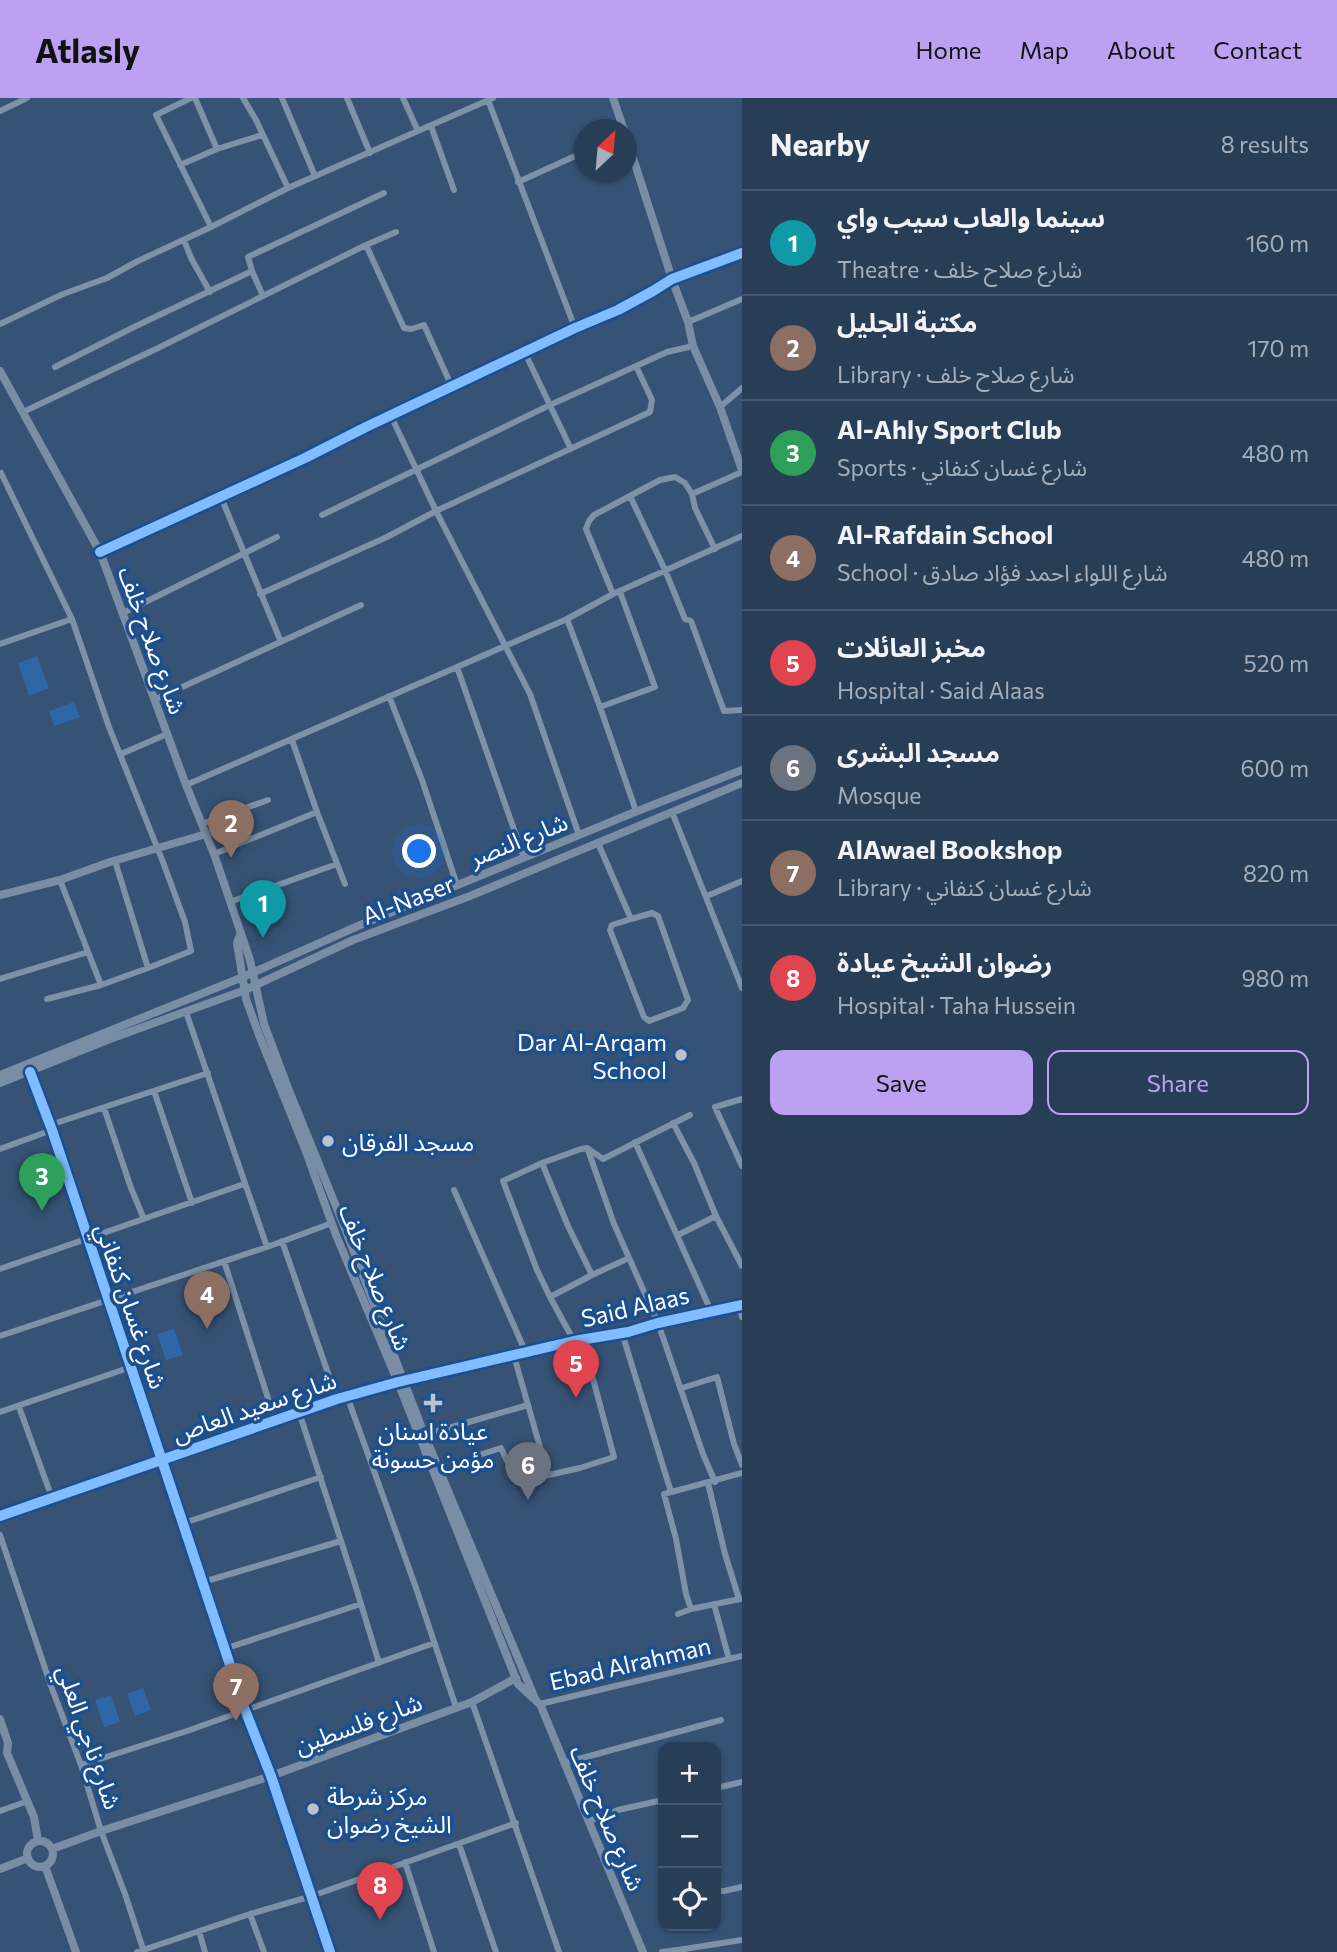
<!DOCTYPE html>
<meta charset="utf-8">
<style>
:root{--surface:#283e57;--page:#30455d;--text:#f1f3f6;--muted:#a5aeba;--line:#44576d;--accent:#bca0f2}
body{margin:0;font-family:Commissioner,"Noto Sans Arabic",sans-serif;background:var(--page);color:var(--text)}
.controls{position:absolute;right:21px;bottom:21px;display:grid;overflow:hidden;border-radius:14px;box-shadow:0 2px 5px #0004}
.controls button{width:63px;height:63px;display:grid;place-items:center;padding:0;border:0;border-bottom:2px solid var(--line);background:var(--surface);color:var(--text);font:35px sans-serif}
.compass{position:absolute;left:574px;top:21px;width:63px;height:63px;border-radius:50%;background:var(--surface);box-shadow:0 2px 5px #0004;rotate:26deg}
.you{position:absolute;left:420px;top:754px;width:24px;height:24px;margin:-18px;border:5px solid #fff;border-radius:50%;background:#1a73e8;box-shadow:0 0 0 10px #1a73e833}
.badge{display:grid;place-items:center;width:46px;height:46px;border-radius:50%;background:var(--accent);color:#fff;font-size:23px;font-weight:700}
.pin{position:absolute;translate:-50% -58px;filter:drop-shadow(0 2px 4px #0008)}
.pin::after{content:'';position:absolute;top:37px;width:24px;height:21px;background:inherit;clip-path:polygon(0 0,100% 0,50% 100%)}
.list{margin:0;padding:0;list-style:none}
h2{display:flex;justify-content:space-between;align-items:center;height:91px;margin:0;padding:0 28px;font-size:30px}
h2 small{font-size:23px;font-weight:400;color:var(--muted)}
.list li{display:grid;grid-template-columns:46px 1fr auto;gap:21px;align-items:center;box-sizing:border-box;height:105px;padding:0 28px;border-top:2px solid var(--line)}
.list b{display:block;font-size:26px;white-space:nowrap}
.list p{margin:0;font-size:23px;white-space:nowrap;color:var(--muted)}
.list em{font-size:23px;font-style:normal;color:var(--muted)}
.actions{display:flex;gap:14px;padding:21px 28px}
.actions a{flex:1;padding:16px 0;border:2px solid var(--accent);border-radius:14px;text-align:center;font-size:24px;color:var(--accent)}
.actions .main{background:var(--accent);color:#111}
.icon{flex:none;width:38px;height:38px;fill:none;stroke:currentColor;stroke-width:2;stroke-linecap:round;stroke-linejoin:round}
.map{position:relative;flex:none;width:742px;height:1854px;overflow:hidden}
header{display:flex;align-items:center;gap:42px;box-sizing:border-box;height:98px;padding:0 35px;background:var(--accent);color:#111}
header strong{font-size:33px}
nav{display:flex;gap:38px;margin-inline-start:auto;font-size:24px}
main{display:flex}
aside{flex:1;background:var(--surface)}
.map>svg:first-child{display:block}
.green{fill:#2f66a5}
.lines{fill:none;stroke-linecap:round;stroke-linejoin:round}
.street{stroke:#7d92a8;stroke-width:6}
.secondary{stroke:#798da4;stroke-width:8}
.cycleway-casing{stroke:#1b4f8f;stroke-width:15}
.cycleway{stroke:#80bcff;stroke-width:10}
.poi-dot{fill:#b9c2ce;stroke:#1b4f8f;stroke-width:2.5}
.labels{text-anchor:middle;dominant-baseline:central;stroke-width:7;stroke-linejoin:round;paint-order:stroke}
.street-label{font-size:24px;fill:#fff;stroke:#1b4f8f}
.poi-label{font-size:24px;fill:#fff;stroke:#1b4f8f;text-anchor:start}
</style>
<header>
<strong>Atlasly</strong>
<nav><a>Home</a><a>Map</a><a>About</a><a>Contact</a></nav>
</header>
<main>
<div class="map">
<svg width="742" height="1854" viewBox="0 0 742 1854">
<rect width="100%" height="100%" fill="#365274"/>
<path class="green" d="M37,558L49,590L29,598L18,565Z
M74,604L80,619L54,628L49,613Z
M174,1231L183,1257L166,1262L157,1236Z
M143,1590L151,1612L135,1618L127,1596Z
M111,1597L120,1624L104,1629L95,1602Z"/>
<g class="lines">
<path class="street" d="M191,0L156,17L211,129
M195,0L217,51
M243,0L256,22L288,90
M282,0L315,78
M347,0L370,55
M403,0L418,33
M488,2L575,230
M0,13L27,0
M431,28L454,92
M180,67L217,51L262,37
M518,84L584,54
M184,142L191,160L210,194
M366,147L404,230L411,231L424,227L452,289
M263,198L252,173L248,159L384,95
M688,224L742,201
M0,226L63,196L107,180L138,163L211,129L288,90L493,0
M525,255L571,351
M55,269L134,229L252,173
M720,309L742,290
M23,314L156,251L366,147L396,134
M391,318L436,413L530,596L579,737
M1,375L72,521L109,629L163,764L185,824L191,853L148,870L115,763
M692,396L742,374
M630,398L665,472L685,521L691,523L724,613L742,612
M221,399L281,544
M322,417L550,307L667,254L693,248
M100,454L305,360L366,329L575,230L618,212L653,193L672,181L742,155
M260,496L387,439L436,413L650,314L652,302L636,268
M613,496L586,431L589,423L594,417L660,382L675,379L685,385L692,396L695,410L715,451
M123,515L277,439
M567,521L600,609L636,713
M0,546L72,521
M457,569L567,521L613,496L742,438
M389,598L422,682L457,787
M154,602L361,507
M600,609L655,589L620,494
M292,642L317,714L345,786
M121,656L167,636
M186,687L457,569L524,760
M672,714L742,890
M201,726L268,702
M598,745L631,821L612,827L610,832L644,919L649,923L683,910L688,902L658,818L652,815L631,821
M214,756L317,714
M60,782L101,887
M707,798L742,783
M230,804L337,766
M0,881L88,854
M47,901L101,887L148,870
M186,914L267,1149
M30,974L52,1032L245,1612L271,1678L330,1854
M154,993L192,1105
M742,1001L715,1009L742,1068
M104,1010L131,1090L144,1121
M673,1025L694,1065L716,1118L678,1137
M50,1027L208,975
M635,1044L711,1213
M0,1051L52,1032
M588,1052L614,1126L658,1225L703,1356L715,1384
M542,1065L568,1128L592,1177
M454,1092L526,1255
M716,1118L742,1168
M282,1143L337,1301
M629,1160L592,1177L550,1199L537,1172L503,1083L542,1065L581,1051L587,1050L603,1061L690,1017
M224,1163L275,1322
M0,1171L244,1086
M550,1199L574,1243
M739,1208L742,1219
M622,1235L671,1394
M0,1238L267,1149L332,1125
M514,1258L548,1377
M404,1284L574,1243L628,1234L658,1225L742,1207
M682,1290L717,1279L734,1346L742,1367
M347,1298L415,1487L456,1609
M19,1309L52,1400
M0,1314L131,1269
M299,1314L354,1483L379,1565
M424,1337L528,1307
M476,1358L501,1350L517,1384L580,1370L614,1359L592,1277L580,1243
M708,1385L725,1456L739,1501
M0,1418L165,1361
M184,1425L321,1379
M0,1437L51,1588L81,1667L101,1733L125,1796L144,1854
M203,1484L341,1443
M714,1506L729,1561L742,1558
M691,1511L686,1496L676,1441L664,1396L742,1375
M678,1516L691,1511L740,1501
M224,1551L361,1506
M472,1604L559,1854
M540,1606L729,1561
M564,1665L721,1622
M81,1667L187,1633L434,1545
M716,1690L742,1684
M0,1713L28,1703
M589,1723L618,1712L663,1702
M459,1746L496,1854
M405,1764L434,1854
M716,1793H724L742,1789
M250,1816L264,1854
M199,1833L205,1854
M137,1854L250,1816L312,1798L516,1725
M662,1854L684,1851
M684,1854V1851L742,1842"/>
<path class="secondary" d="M613,0L624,32
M626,38L672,181L688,224L693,248L720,309L742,372
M0,273L100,454L186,687L214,756L250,862L264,926L288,990L344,1128L423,1333L536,1603L540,1606L643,1854
M0,797L60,782L110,764L206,736
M240,837L237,845L246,901L259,937L305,1051L336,1137L397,1282L518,1586L533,1600
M0,977L243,879L358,828L630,716L742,672
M0,985L110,941L245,892L353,842L470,798L742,685
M167,1360L337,1301L400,1284
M0,1621L8,1645L7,1655L34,1719L38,1743
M27 1756a13 13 0 1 1 26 0a13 13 0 1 1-26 0Z
M52,1751L101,1733L271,1678L472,1604L516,1580
M45,1768L76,1854
M0,1771L28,1760"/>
<defs>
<path id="cycleway" d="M100,454L305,360L366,329L575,230L618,212L653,193L672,181L742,155
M30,974L52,1032L245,1612L271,1678L330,1854
M0,1418L337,1301L398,1284L574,1243L628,1234L658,1225L742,1207"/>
</defs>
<use href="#cycleway" class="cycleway-casing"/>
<use href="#cycleway" class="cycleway"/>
</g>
<g class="poi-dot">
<circle cx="681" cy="957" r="7"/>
<circle cx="328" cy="1043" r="7"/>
<path d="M429.5 1294.5h7v7h7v7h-7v7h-7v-7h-7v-7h7z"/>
<circle cx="313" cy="1711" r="7"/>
</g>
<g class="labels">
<g class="street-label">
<text transform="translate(153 542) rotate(70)">شارع صلاح خلف</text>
<text transform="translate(518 741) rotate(-22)">شارع النصر</text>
<text transform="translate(408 801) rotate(-21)">Al-Naser</text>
<text transform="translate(376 1179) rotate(68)">شارع صلاح خلف</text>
<text transform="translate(132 1208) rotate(71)">شارع غسان كنفاني</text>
<text transform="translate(635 1208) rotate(-13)">Said Alaas</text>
<text transform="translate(254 1308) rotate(-19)">شارع سعيد العاص</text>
<text transform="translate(630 1565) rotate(-13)">Ebad Alrahman</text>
<text transform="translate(358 1625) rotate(-20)">شارع فلسطين</text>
<text transform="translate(90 1639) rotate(71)">شارع ناجي العلي</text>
<text transform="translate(608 1720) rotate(67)">شارع صلاح خلف</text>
</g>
<g class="poi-label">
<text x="667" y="943" text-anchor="end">Dar Al-Arqam<tspan x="667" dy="28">School</tspan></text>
<text x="342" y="1043">مسجد الفرقان</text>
<text x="433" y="1332" text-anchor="middle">عيادة اسنان<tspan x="433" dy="28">مؤمن حسونة</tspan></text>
<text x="327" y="1697">مركز شرطة<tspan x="327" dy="28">الشيخ رضوان</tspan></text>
</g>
</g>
</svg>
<div class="controls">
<button>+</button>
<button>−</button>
<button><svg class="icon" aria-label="locate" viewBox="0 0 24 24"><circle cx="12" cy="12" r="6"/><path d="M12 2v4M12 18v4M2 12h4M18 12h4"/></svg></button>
</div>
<svg class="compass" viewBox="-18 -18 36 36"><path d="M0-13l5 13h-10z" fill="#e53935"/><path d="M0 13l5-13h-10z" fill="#a5aeba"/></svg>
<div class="you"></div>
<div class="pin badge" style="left:263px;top:840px;background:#0f9aa8">1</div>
<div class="pin badge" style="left:231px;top:760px;background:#8d6e63">2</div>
<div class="pin badge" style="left:42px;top:1113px;background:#2e9e5b">3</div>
<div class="pin badge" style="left:207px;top:1231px;background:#8d6e63">4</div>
<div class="pin badge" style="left:576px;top:1300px;background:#e0444e">5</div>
<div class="pin badge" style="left:528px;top:1402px;background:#6b7280">6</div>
<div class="pin badge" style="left:236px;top:1623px;background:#8d6e63">7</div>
<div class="pin badge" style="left:380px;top:1822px;background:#e0444e">8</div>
</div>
<aside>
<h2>Nearby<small>8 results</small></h2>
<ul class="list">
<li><span class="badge" style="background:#0f9aa8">1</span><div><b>سينما والعاب سيب واي</b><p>Theatre · شارع صلاح خلف</p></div><em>160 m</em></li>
<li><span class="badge" style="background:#8d6e63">2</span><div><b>مكتبة الجليل</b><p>Library · شارع صلاح خلف</p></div><em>170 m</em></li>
<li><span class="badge" style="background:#2e9e5b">3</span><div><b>Al-Ahly Sport Club</b><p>Sports · شارع غسان كنفاني</p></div><em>480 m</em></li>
<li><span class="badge" style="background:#8d6e63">4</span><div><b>Al-Rafdain School</b><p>School · شارع اللواء احمد فؤاد صادق</p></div><em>480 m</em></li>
<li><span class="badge" style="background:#e0444e">5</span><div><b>مخبز العائلات</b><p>Hospital · Said Alaas</p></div><em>520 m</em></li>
<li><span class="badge" style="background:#6b7280">6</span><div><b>مسجد البشرى</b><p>Mosque</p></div><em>600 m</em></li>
<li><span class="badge" style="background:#8d6e63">7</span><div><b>AlAwael Bookshop</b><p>Library · شارع غسان كنفاني</p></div><em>820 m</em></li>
<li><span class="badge" style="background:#e0444e">8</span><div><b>رضوان الشيخ عيادة</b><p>Hospital · Taha Hussein</p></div><em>980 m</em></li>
</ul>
<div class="actions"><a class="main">Save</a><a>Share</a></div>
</aside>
</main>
